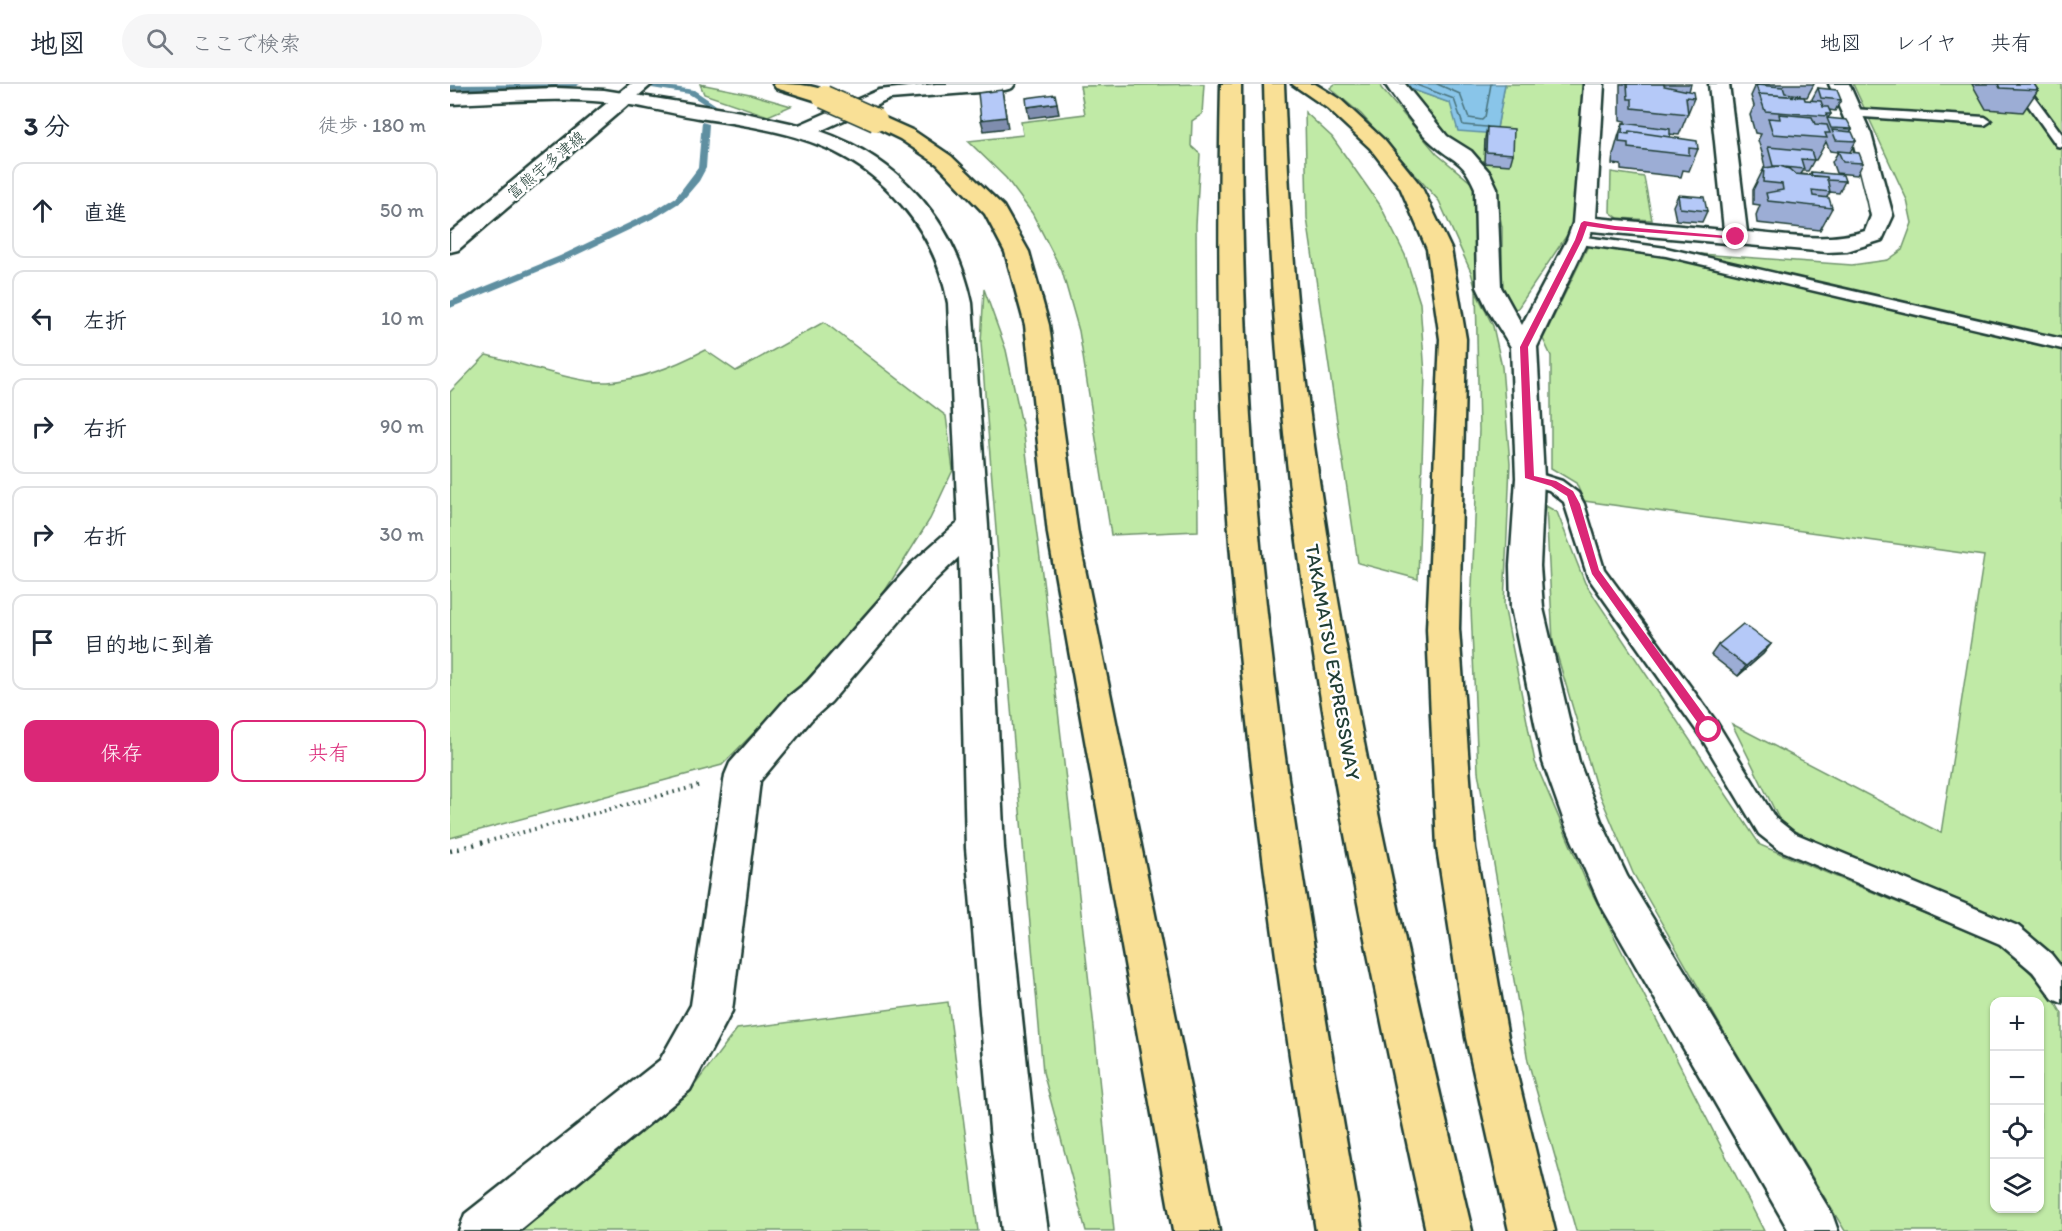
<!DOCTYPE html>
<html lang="ja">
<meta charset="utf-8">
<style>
:root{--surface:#fff;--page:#f6f6f7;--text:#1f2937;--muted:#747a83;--line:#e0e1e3;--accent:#db2777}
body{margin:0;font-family:Itim,"Klee One",sans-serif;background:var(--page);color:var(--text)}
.controls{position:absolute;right:18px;bottom:18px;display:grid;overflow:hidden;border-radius:12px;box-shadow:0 2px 4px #0004}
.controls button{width:54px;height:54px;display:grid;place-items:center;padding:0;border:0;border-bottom:2px solid var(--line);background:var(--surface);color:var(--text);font:30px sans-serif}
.stop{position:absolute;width:18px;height:18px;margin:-14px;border:4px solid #db2777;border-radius:50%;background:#fff}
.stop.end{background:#db2777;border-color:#fff;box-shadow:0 2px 6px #0008}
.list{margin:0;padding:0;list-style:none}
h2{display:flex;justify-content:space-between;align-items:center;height:78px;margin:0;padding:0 24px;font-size:26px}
h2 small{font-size:20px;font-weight:400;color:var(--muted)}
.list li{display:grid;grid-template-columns:39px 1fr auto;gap:18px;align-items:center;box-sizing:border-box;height:96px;margin:0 12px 12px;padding:0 12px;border:2px solid var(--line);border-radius:12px}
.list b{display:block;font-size:22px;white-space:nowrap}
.list em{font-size:20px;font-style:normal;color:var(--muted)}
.actions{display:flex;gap:12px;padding:18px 24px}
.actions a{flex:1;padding:14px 0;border:2px solid var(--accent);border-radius:12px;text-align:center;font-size:21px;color:var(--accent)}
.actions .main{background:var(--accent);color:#fff}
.icon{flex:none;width:33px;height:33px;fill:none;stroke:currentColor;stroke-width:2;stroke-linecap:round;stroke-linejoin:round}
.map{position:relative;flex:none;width:1612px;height:1147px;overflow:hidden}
header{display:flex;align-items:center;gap:36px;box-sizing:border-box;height:84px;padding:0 30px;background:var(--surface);border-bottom:2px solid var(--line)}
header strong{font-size:28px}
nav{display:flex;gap:33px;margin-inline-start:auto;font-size:21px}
.search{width:420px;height:54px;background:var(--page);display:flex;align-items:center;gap:15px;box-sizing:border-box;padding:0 21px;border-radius:33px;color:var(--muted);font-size:22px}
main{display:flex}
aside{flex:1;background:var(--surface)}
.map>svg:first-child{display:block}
.green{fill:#c0eaa6;stroke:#70946d;stroke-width:1.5;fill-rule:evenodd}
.water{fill:#89c5e9;stroke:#5f8fa1;stroke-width:1.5}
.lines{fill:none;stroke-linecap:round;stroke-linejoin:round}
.shore{stroke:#49737c;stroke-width:1.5}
.stream{fill:#5f8fa1;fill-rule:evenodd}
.service-casing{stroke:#1f3d34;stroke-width:5}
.minor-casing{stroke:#1f3d34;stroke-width:5}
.secondary-casing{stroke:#1f3d34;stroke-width:5}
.motorway-casing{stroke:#1f3d34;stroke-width:5}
.path-far1{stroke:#1f3d34;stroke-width:4;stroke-dasharray:1.5 4.5;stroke-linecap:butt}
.path{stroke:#1f3d34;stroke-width:4.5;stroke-dasharray:2 6;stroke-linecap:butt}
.service{fill:#fff;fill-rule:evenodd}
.minor{fill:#fff;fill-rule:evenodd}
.secondary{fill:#fff;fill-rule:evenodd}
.motorway{fill:#f9e096;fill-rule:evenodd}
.motorway-bridge-casing{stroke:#1f3d34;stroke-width:25;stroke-linecap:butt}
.motorway-bridge{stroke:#f9e096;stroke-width:22}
.wall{fill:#9cadd5;stroke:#1f3d34;stroke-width:1.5}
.shaded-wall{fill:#7f8dae;stroke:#1f3d34;stroke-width:1.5}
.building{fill:#b5c9f8;stroke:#1f3d34;stroke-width:1.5}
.route{fill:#db2777}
.labels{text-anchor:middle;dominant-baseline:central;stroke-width:5;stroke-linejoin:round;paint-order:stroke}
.far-street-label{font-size:16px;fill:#1f3d34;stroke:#fff}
.street-label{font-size:20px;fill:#1f3d34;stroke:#fff}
</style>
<header>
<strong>地図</strong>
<div class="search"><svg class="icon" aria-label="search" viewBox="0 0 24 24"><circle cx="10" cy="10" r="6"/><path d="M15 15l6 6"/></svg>ここで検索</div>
<nav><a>地図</a><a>レイヤ</a><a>共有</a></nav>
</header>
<main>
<aside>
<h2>3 分<small>徒歩 · 180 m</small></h2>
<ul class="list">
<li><svg class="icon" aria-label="ahead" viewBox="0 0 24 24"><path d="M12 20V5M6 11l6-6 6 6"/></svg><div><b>直進</b></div><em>50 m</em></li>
<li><svg class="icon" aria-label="left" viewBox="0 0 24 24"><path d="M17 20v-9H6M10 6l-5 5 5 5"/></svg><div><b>左折</b></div><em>10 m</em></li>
<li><svg class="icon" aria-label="right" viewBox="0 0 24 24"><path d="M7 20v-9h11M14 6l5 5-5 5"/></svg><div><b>右折</b></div><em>90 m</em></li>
<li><svg class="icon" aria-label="right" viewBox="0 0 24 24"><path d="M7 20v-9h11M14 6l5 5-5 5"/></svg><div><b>右折</b></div><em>30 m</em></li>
<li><svg class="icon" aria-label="arrive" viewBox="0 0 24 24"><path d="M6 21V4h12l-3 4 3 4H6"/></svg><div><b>目的地に到着</b></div></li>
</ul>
<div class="actions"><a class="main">保存</a><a>共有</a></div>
</aside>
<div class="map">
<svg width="1612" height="1147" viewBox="0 0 1612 1147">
<rect width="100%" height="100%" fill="#fff"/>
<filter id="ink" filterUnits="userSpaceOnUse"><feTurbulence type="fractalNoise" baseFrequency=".0167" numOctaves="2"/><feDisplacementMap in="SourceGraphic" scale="12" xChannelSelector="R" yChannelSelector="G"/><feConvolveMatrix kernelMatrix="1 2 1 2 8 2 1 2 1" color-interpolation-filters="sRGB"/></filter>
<g filter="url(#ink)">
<path class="green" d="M250,0L300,10L341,22L318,32L254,10Z
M754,0L752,30L742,37L741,62L750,70L746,141L748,447L661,451L629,247L612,187L582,129L556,94L518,57L573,51L571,38L635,30L630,2Z
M885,0H930L931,4L987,70L1024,101L1032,139L1033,177L1026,208L1043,242L1052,283L1060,380L1054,521L1085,678L1135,795L1314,1147H1126L1078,977L1028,688L1021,524L1029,346L1026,207L1021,188L989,117L911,30L880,4Z
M1055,0H1133L1123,142L1068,224L1061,227L1052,204V143L1042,92L1021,70L1000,56L955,3L1000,19L1046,50Z
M1403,0H1612V888L1565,845L1333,743L1282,640L1491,749L1534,472L1134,417L1126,399L1101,384V272L1093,255L1138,162L1402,181L1438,176L1452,166L1462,139L1457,116Z
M855,28L882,53L930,121L955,171L970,219L975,291L968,495L908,479L857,134Z
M1161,88L1194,93L1202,136L1168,134L1160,128Z
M534,205L556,266L573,345L595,512L644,943L664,1147H636L593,988L553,533L531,259Z
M374,238L496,332L503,386L480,435L420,531L272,681L0,754V308L36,271C67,278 129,300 158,298C193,295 225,282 255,266L286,287Z
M1096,422L1107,428L1135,499L1310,761L1557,864L1600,909L1612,930V1147H1395L1277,953L1183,789L1145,699L1103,557ZM1544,918H1590V1124H1544Z
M498,918L528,1147H72L241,1006L287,945Z"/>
<path class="water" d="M954,0H1055L1046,50L1008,47L1000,19L955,3Z"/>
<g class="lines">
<path class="shore" d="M964,0L1004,15L1013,41L1036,43
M987,0L1010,10L1019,34L1032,36L1035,33L1041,0"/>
<path class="stream" d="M130,0L126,2L83,5H0V1Z
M202,0L244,6L266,21L259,23L239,10L202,4Z
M252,38L259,40L256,84L249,97L232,117L208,132L116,176L0,224V217L110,172L202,128L226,113L248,84Z"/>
<defs>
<path id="service" d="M1563,0H1575L1612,50V63L1607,62Z
M1402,25L1535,33L1541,37L1535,41L1398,32L1396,29L1398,26Z
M1128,152L1216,164L1612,255V265L1216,172L1123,159L1121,156L1123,153Z
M1080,387L1112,397L1128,409L1134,420L1154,485L1267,639L1325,734L1344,749L1568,842L1601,870L1612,884V919L1603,915L1583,888L1550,860L1328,765L1309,750L1251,653L1138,493L1114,418L1099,406L1074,399L1071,394L1074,389Z"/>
<path id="minor" d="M486,0H565L562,4L555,6L440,15L370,47C449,74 505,137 522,219L538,442L554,764L585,1057L598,1147H552L541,1057L516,764L509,473L484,497L381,618L361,636L310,697L282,927L240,1006L69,1147H9L15,1130L210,976L241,921L275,691L280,679L337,614L357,598L462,479L508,438L498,219C491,182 477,150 452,121C398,56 329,46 249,34C218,29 187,20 155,18C103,13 52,18 0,20V8L106,4L154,6L291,28L349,41L429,6Z
M935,0H955L997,52L1021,67L1040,89L1047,104L1051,203L1072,241L1117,156L1123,139L1134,0H1154L1146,134L1274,146L1259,0H1279L1297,148C1336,151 1377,159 1415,147L1421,132L1418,118L1401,50L1379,0H1399L1421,50L1443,132L1432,156L1397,167L1377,168L1142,147L1087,263L1094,394L1090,482L1093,524L1129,678L1151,737L1177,792L1382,1130L1388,1147H1339L1149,818L1115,740L1093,678L1061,524L1060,482L1066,394L1061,263L1039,228L1027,203L1025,104C1012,74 1004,79 983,60C968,47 947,17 935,0Z"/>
<path id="secondary" d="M180,0H202L8,166L0,168V149Z"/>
<path id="motorway" d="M323,0C339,0 374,0 384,13L381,17L374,19L326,4Z
M771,0H791C791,144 795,286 807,429C828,670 871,909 912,1147H866C830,910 796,673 778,434C768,290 768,145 771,0Z
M814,0H834C838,97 843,195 855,292C890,581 955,864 1022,1147H976C925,911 876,675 844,436C825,291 818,146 814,0Z
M842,0H865L891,16L934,56L971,102L1001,165L1016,255L1009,545L1025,764L1058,954L1105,1147H1059L1016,954L987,764L977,545L990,255L977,165L950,103L920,64L877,24Z
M426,30L464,47L501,72L553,122L579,168L599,241L628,450L769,1147H723L598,450L575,241L555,168L535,130L487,80L450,55L419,40L416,36L419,32Z"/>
</defs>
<use href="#service" class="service-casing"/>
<use href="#minor" class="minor-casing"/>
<use href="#secondary" class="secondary-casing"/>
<use href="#motorway" class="motorway-casing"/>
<path class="path-far1" d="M32,759L251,701"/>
<path class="path" d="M0,767L38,757"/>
<use href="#service" class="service"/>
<use href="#minor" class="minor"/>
<use href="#secondary" class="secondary"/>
<use href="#motorway" class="motorway"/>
<defs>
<path id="motorway-bridge" d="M374,13L426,36"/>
</defs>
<use href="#motorway-bridge" class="motorway-bridge-casing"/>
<use href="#motorway-bridge" class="motorway-bridge"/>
</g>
<path class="wall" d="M1170,0H1241L1239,7L1244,14L1229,51L1220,50V53L1248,65L1239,87L1233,86L1231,93L1171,86V81L1162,80L1163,71L1169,50L1173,39L1175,40V37L1170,36Z
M1304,0H1364L1357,13H1354L1355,16L1363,17L1362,15L1368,4L1391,16L1385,27L1379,26L1381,30L1378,34L1402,45L1400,48L1406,57L1400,68L1413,79L1407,91L1386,89L1382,78L1388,68L1380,67L1376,58L1369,71L1366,76H1364L1358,87H1353L1351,90L1359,91L1361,88L1395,97L1389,109L1380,108L1377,113L1382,124L1370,146L1307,139L1306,131L1310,121L1303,120V106L1314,84H1315L1313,74L1314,72H1313L1308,56L1311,50L1305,49L1300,31L1304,22L1301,12L1305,3Z
M1522,0H1584L1588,6L1573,28L1536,25Z
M1037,43L1063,70L1060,81L1034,79L1035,54Z
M1228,111L1257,127L1252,138L1226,136L1223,122Z
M1321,560L1313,570L1288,592L1261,571L1268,561Z"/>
<path class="shaded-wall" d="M552,6L558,44L534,47L531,36Z
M607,19L609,30L579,34L577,23Z
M1321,560L1313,570L1288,592L1296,582Z"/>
<path class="building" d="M1177,0H1214V2L1243,8L1244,14L1236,13L1238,30L1182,24V15H1178Z
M1548,0H1584L1588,6L1550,4Z
M1306,1L1333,3L1335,9L1350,11V13L1309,10V11Z
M1368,4L1387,6L1391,16L1371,14Z
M552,6L556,33L531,36L528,9Z
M605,10L607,19L577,23L576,14Z
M1309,10L1354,13L1355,16L1371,17L1373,23H1378L1381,30H1376L1377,32L1315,27Z
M1329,30L1362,33L1365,40L1377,41L1380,49H1375L1377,54L1323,50L1318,34L1330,35Z
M1377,34L1397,36L1402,45L1381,44Z
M1173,39L1220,45V53L1179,47L1178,50L1172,49Z
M1037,43L1064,45L1063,70L1036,68Z
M1382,46L1402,48L1406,57L1386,56Z
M1179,47L1247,57L1248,65L1239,64V71L1178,64V59L1169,58L1170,49L1179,50Z
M1318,63L1361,67L1364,76L1351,75L1354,85L1334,83L1330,82H1323Z
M1388,67L1409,69L1413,79L1393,78Z
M1330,82L1339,85L1345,90L1377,93L1380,108L1362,106L1363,112L1379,114L1382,124L1318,117L1316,109L1333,106L1332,100L1313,98L1314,84Z
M1361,88L1393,91L1395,97L1377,96V93L1362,92Z
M1228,111L1254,113L1257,127L1230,124Z
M1293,540L1321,560L1296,582L1268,561Z"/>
</g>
<path class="route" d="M1134,137L1165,142L1289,153L1286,155L1165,146L1137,142L1132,156L1078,263L1084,392L1106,397L1123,407L1130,420L1149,486L1263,643L1264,646L1259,650L1255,649L1142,490L1117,412L1101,402L1075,394L1070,263L1125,156L1131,139Z"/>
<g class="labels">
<g class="far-street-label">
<text transform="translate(96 81) rotate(-40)">富熊宇多津線</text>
</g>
<g class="street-label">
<text transform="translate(883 578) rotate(80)">TAKAMATSU EXPRESSWAY</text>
</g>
</g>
</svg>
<div class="controls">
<button>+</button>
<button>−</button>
<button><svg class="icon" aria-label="locate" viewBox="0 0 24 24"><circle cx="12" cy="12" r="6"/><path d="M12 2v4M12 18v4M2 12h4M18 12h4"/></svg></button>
<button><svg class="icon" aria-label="layers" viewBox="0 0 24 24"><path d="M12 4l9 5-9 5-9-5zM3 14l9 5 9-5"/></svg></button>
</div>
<div class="stop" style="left:1259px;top:646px"></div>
<div class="stop end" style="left:1286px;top:153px"></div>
</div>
</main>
